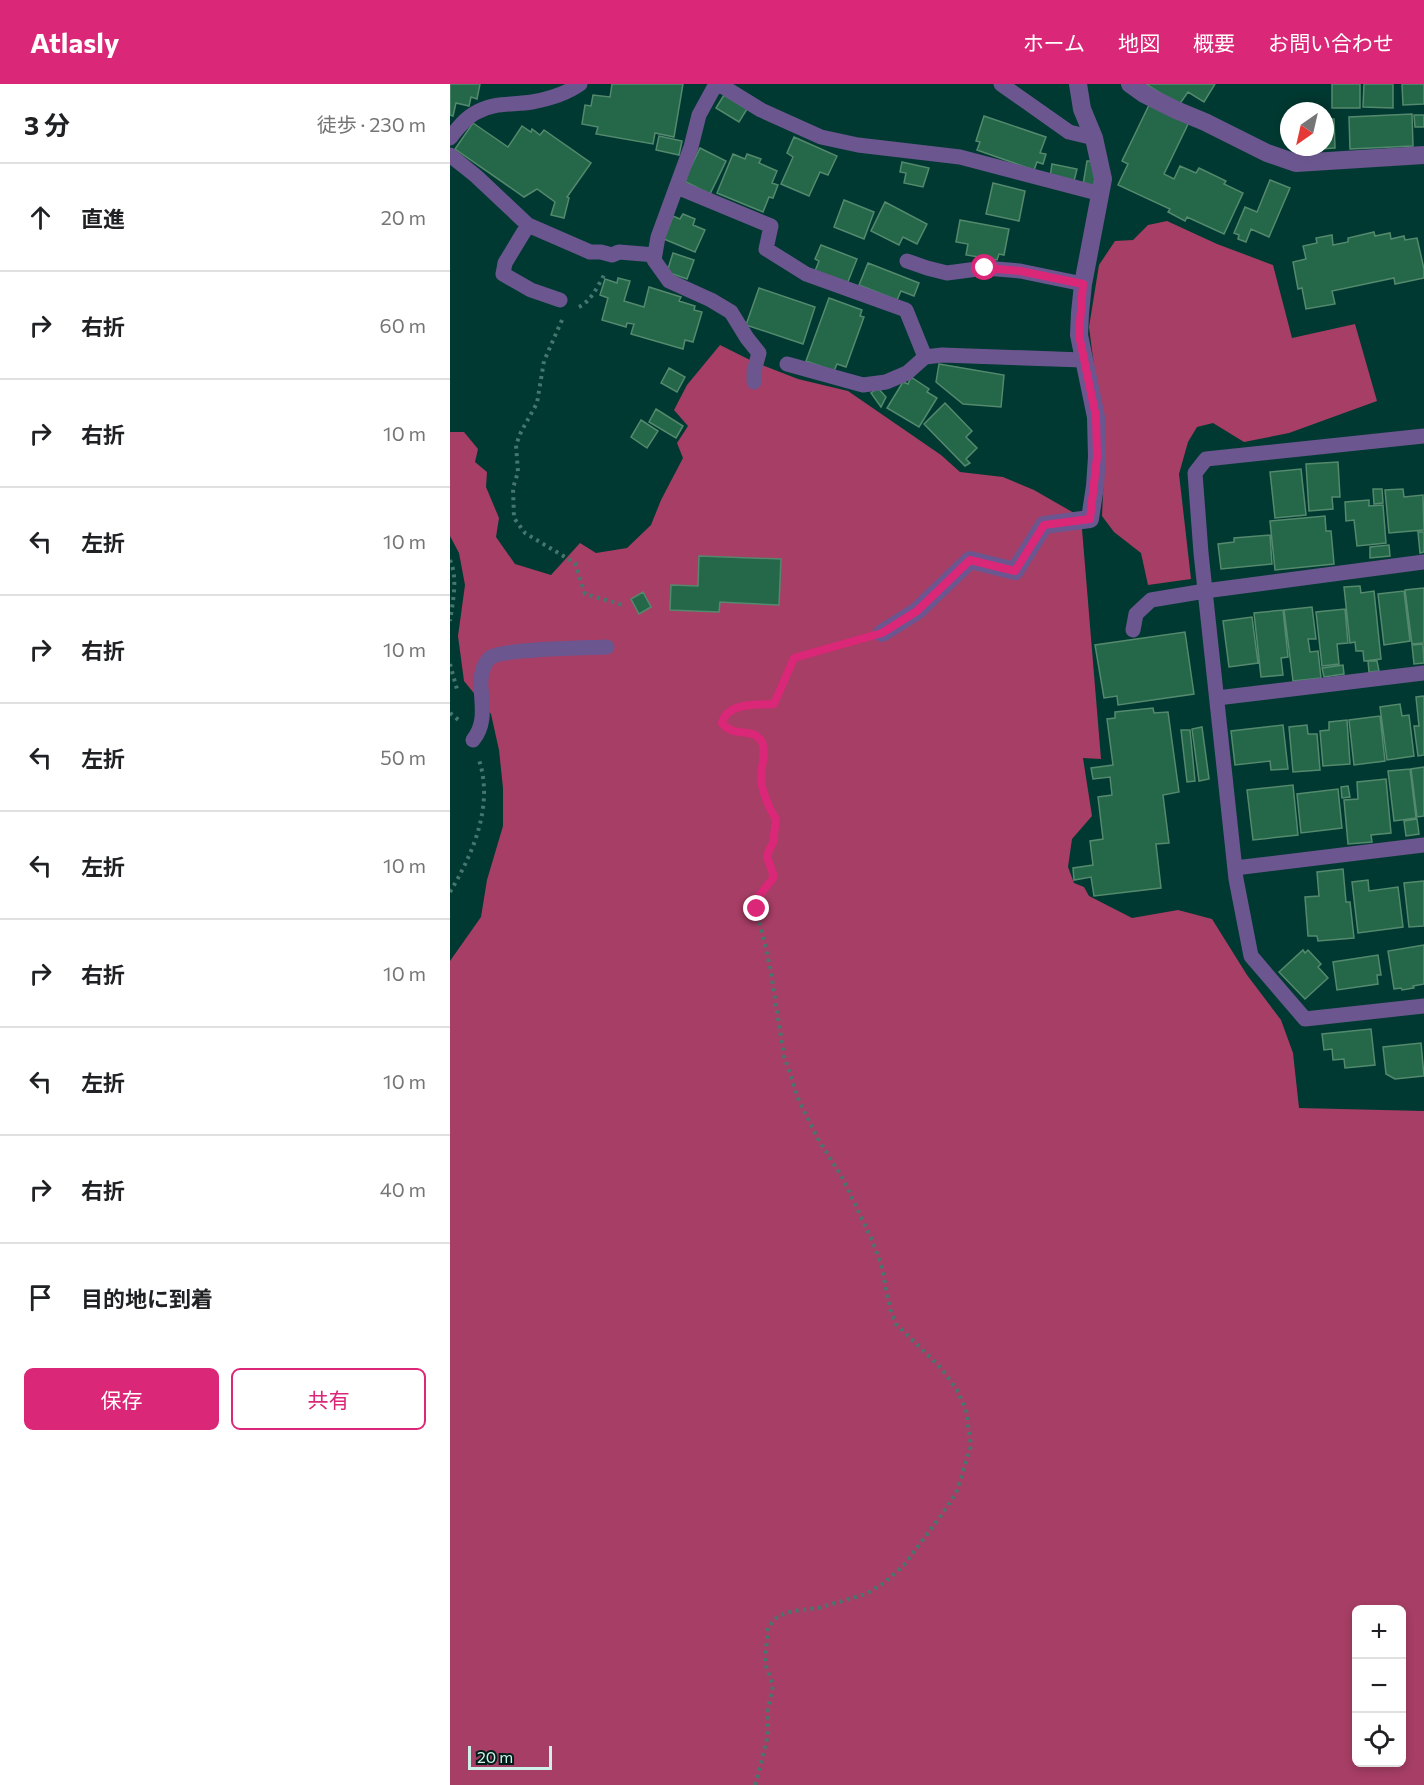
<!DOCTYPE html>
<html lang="ja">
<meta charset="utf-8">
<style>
:root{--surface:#fff;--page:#f6f6f6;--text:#202124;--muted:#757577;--line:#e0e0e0;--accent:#db2777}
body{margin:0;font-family:Commissioner,"Noto Sans JP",sans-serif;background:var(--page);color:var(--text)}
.controls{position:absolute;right:18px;bottom:18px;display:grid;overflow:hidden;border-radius:9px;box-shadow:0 3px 9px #0003}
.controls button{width:54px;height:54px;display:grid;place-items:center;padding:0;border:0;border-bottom:2px solid var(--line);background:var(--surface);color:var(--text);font:30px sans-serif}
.compass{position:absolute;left:830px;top:18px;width:54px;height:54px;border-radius:50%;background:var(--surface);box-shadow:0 3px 9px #0003;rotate:214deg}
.scale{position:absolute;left:18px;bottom:15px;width:84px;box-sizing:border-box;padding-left:6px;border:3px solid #d0f1e9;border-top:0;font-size:16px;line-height:21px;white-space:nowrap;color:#d0f1e9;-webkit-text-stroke:4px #011d18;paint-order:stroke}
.stop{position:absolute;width:18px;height:18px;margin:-14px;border:4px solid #db2777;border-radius:50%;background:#fff}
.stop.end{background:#db2777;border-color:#fff;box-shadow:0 2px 6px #0008}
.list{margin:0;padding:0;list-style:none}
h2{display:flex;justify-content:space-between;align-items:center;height:78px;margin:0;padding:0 24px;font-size:26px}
h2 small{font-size:20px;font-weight:400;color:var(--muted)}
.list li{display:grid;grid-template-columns:39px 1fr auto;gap:18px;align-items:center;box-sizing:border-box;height:108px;padding:0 24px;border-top:2px solid var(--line)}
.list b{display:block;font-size:22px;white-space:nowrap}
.list em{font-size:20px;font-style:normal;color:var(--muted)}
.actions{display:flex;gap:12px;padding:18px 24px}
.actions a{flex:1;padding:14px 0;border:2px solid var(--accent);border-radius:9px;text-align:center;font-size:21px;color:var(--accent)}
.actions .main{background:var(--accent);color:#fff}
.icon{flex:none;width:33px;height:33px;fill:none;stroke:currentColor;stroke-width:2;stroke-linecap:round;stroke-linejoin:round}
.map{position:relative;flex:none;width:974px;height:1701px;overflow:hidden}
header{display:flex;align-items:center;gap:36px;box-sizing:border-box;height:84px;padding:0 30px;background:var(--accent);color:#fff}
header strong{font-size:28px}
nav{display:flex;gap:33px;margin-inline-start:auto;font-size:21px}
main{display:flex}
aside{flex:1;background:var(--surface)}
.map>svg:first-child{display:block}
.forest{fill:#a73e65;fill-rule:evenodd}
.building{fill:#246849;stroke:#54896d;stroke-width:1.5}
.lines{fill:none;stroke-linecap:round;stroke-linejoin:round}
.path{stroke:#46776f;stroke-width:4;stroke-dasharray:3 4.5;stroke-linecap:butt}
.lane{stroke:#6c568f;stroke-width:15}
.street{stroke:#6c568f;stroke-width:18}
.route{stroke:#db2777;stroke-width:8}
</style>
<header>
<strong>Atlasly</strong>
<nav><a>ホーム</a><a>地図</a><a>概要</a><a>お問い合わせ</a></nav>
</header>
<main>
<aside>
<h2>3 分<small>徒歩 · 230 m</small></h2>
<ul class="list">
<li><svg class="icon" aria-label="ahead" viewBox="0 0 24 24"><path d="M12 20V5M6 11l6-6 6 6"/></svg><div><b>直進</b></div><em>20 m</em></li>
<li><svg class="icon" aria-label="right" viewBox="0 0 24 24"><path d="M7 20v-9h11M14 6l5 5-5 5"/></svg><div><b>右折</b></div><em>60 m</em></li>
<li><svg class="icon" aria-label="right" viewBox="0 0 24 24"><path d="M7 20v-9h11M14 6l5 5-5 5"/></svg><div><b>右折</b></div><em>10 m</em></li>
<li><svg class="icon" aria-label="left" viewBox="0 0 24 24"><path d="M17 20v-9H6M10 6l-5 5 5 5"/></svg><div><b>左折</b></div><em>10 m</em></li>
<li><svg class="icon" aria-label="right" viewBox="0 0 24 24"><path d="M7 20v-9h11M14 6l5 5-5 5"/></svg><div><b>右折</b></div><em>10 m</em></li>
<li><svg class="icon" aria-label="left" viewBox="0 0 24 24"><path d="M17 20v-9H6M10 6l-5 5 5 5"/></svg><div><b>左折</b></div><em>50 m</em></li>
<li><svg class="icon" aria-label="left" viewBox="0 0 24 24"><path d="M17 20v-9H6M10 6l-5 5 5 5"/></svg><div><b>左折</b></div><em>10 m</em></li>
<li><svg class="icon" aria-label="right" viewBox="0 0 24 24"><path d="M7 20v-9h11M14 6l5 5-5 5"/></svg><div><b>右折</b></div><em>10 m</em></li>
<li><svg class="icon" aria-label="left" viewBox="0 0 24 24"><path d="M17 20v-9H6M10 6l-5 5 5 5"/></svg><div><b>左折</b></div><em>10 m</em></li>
<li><svg class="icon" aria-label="right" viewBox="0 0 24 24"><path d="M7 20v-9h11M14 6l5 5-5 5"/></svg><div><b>右折</b></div><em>40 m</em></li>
<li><svg class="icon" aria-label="arrive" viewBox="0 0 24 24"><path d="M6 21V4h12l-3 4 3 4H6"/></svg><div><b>目的地に到着</b></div></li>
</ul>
<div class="actions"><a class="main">保存</a><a>共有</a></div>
</aside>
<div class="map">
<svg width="974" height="1701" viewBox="0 0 974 1701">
<rect width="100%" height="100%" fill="#003931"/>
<path class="forest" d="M717,137L767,160L823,181L842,254L905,240L927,317L839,349L794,358L763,339L747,343L738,358L729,390L741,495L698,501L691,469L664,448L652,432L655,367L639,243L649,181L665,157L683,156L698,141Z
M270,261L302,277L348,295L398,307L491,371L510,388L553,393L584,406L631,433L651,675L633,674L642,732L622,755L618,783L624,799L634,803L639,812L682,834L728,826L762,835L797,891L831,936L843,969L849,1024L974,1027V1701H0V877L31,833L37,796L53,742V704L49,666L41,630L14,597L8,552L15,501L9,469L0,452V348H14L28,365L25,378L37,388L36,403L49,434L46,453L65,480L101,491L130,459L146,469L177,464L201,441L211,416L233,374L227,359L238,342L224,326L237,301ZM906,1526H952V1678H906Z"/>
<path class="building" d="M0,0H30L27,15L21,13L19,22L6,19L3,32L0,31Z
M162,0H233L224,53L205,49L203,60L146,50L148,43L132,40L135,21L141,22L143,11L160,13Z
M696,0H765L754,18L738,8L729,21Z
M882,0H910V24H882Z
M914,0H943V24L913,23Z
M952,0H974V20L953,21Z
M274,11L297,25L289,38L266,24Z
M700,19L739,38L714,90L724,95L730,82L746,89L749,84L776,97L774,100L793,109L774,150L737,133L735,137L718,128L720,125L668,101L678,80L672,77Z
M962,30L963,62L900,65L899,33Z
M964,31H974V43H965Z
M534,32L596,53L590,69L596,70L593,80L587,78L584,86L527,66L530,58L526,57Z
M875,35H884L885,64L870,65V63H875Z
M23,39L58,63L72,42L81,48L82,45L90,51L94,46L141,79L117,113L119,114L114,134L101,131L105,118L87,105L74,113L5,65Z
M209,52L232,57L229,71L206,66Z
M344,53L387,72L378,91L370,88L359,112L331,100L343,73L337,69Z
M250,64L276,77L260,110L234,97Z
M283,70L295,75L297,70L311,75L309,79L327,87L322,99L328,101L323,114L319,113L313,128L267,109Z
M637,77H641L646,93L644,103L633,101Z
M452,78L479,84L473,103L454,99L456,89L450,88Z
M602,80L627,85L624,97L600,93Z
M820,96L840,104L819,153L801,145L796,158L788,155L789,151L784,149L795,123L807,128Z
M543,99L575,107L569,137L536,130Z
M394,116L424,128L414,155L384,143Z
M435,118L477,140L467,160L453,153L449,161L421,147Z
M233,130L245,135L243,141L255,146L245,168L214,155L223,132L230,135Z
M510,136L559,145L554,171L549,170L547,176L516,171L518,160L506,158Z
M924,148L925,152L940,149L941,155L954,152L955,156L967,154L974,185V194L945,200L944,194L882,207L885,220L856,225L852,204L848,205L843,178L856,175L853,162L867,159L866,154L882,151L883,161L898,158V154Z
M371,161L407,175L397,200L365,187L369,177L365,175Z
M223,169L244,176L237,195L217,188Z
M418,179L469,199L464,212L451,207L447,216L409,201Z
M168,194L180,197L174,217L194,223L199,203L231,213L229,217L245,222L244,226L252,228L243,258L235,256L233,265L181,250L184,240L177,239L176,243L152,236L158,214L150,211L155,195L167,199Z
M309,204L365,223L353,260L296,241Z
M379,214L412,226L410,232L414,233L396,283L387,280L384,287L356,277Z
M489,280L554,291L551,323L513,320L486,298Z
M219,284L235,293L227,308L211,299Z
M461,293L479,305L477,308L487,314L469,343L437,324L453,298L458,300Z
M428,304L436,313L431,323L421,309Z
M495,319L522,347L516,353L527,364L516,375L520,379L515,382L474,340Z
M206,325L233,342L226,354L199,338Z
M191,336L208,347L197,364L181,353Z
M888,378L890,413H882L883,425L859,427L856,380Z
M851,385L856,431L825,434L820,388Z
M923,405H932L933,419L924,420Z
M953,405L954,413L973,411L974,446L939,449L935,406Z
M919,416V422L933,421L936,459L907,462L904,436L896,437L895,418Z
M875,432L876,447H881L884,480L825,486L820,437Z
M968,448H974V468L970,469Z
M820,451L822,480L771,485L768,460L784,458V454Z
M939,461L940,472L920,474V463Z
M249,472L331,475L329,521L270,518L269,528L220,526L221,501L248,502Z
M910,502L911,509L924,507L931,575L914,577L913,567H906L905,558L900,559L894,503Z
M974,504V559L962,560L955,506Z
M954,507L960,557L934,561L928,510Z
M193,508L201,523L189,530L181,515Z
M862,523L866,555H858L860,568L868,567L871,594L843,597L834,526Z
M895,525L898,559L887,560L889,580L872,582L866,528Z
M833,526L838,573L831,574L833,591L811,593L804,529Z
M802,533L808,579L779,583L773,537Z
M735,548L744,610L668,621L667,612L654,614L645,561Z
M973,560L974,579L964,580L962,561Z
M918,577H927L929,587L919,588Z
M893,581L894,590L874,593L872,584Z
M974,612V671L968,672L964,642H969L966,613Z
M950,620L952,632L959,631L964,672L937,676L930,623Z
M703,624L704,629L718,628L729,708L713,711L719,759L706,760L711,804L644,812L641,793L624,796L623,784L643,781L640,757L653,755L648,713L662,711L660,693L643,695L641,684L663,681L657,635L665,634V628Z
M930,632L935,677L904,681L899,636Z
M897,636L900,680L873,682L870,647L879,646V638Z
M833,641L838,685L821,686L820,677L785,681L781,647Z
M857,641L858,650H867L870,686L843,688L839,643Z
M752,643L759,695L749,697L742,645Z
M731,646H740L745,697L737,698Z
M974,683V732L967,733L961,685Z
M960,685L966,734L944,737L938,687Z
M936,695L941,749L921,751L922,758L898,760L894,716L908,715L907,698Z
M843,701L848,751L803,756L797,706Z
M898,702L900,713L892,714L891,703Z
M888,705L892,744L851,749L847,710Z
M967,735L969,750L956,752L954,737Z
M893,785L896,818H900L904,854L868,857L867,852H858L855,813L869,812L867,788Z
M918,796L919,807L948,803L953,843L908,849L902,798Z
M974,797V842L959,843L954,799Z
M974,861V900L963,902L964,904L952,906L951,904L944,905L938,867Z
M853,866L855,869L858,866L871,880L868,883L878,894L855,915L829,888Z
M928,871L931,891H927L928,900L887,906L883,878Z
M921,945L925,981L895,984L894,975L883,976L882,965L874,966L872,950Z
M971,959L974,992L945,995L936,990L933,963Z"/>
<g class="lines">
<path class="path" d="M129,223C141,217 148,202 154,191
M112,236L94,277L87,319L71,348L66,361L68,388L63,404L64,434L75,449L125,479L135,510L173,521
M0,476C8,494 3,517 0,537
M0,580L8,609
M0,629L11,638
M0,808C23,770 44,721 29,676
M305,1701L318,1651V1624L323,1602L315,1579L318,1543L328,1532L343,1527L368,1524L416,1510L434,1499L454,1481L490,1433L506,1409L521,1362L516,1326L507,1306L491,1284L446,1240L440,1225L432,1184L423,1158L392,1093L368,1055L349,1017L334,972L320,883L308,831L309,812L323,794V790L317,773L319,766L323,759L326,735L322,729L311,699L314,669L311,656C308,654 304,649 299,648C287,646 280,650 272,639C277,618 306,621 324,620L344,574L411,555"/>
<path class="lane" d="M266,0L249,31L241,63L208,153L204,176L219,197L261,216L281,228L297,254L309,269L304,287V298
M269,0L311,26L371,53L408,61L510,73L651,110
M551,0L619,48L644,54
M0,54C7,45 16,33 27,28C44,18 63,21 82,18C99,15 116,10 130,0
M0,71L26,92L78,141L140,168H151L162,171L169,168L205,171
M227,103L321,142L316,165L356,190L456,226L475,273L492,271L633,276
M78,141L55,179L53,190L81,206L110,216
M457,177L477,184L497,189L535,184L570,187L633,200
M337,280L413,301L436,298L457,289L475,273
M974,352L756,375L745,389L751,469L786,795L801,872L855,935L974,922
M683,546L686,530L701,516L755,507L974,478
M767,614L974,589
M23,656C36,640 32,622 31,603C30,593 33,579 41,573C53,565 138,564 157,563
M785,784L974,761"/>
<path class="street" d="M680,0L694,10L726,26L755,38L817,69L846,79L974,71
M432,549L467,527L520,476L565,487L594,441L640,435L645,402L647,373L646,333L629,251L630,229L633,200L653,95L644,54L632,25L628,0"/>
</g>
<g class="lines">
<path class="route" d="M307,825L309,812L323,794V790L317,773L319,766L323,759L326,735C319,725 310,703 311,691C312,680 316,668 312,658C304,642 284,655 272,639C277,618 307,621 324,620L344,574L432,549L467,527L520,476L565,487L594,441L640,435L647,373L646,333L629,251L633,200L570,187L535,184"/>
</g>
</svg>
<div class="controls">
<button>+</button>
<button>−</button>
<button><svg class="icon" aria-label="locate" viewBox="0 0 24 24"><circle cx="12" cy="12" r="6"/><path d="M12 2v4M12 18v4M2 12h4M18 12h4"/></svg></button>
</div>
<svg class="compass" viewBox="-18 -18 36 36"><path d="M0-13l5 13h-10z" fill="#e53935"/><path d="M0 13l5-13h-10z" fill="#757577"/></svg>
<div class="scale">20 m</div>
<div class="stop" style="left:535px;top:184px"></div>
<div class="stop end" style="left:307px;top:825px"></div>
</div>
</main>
